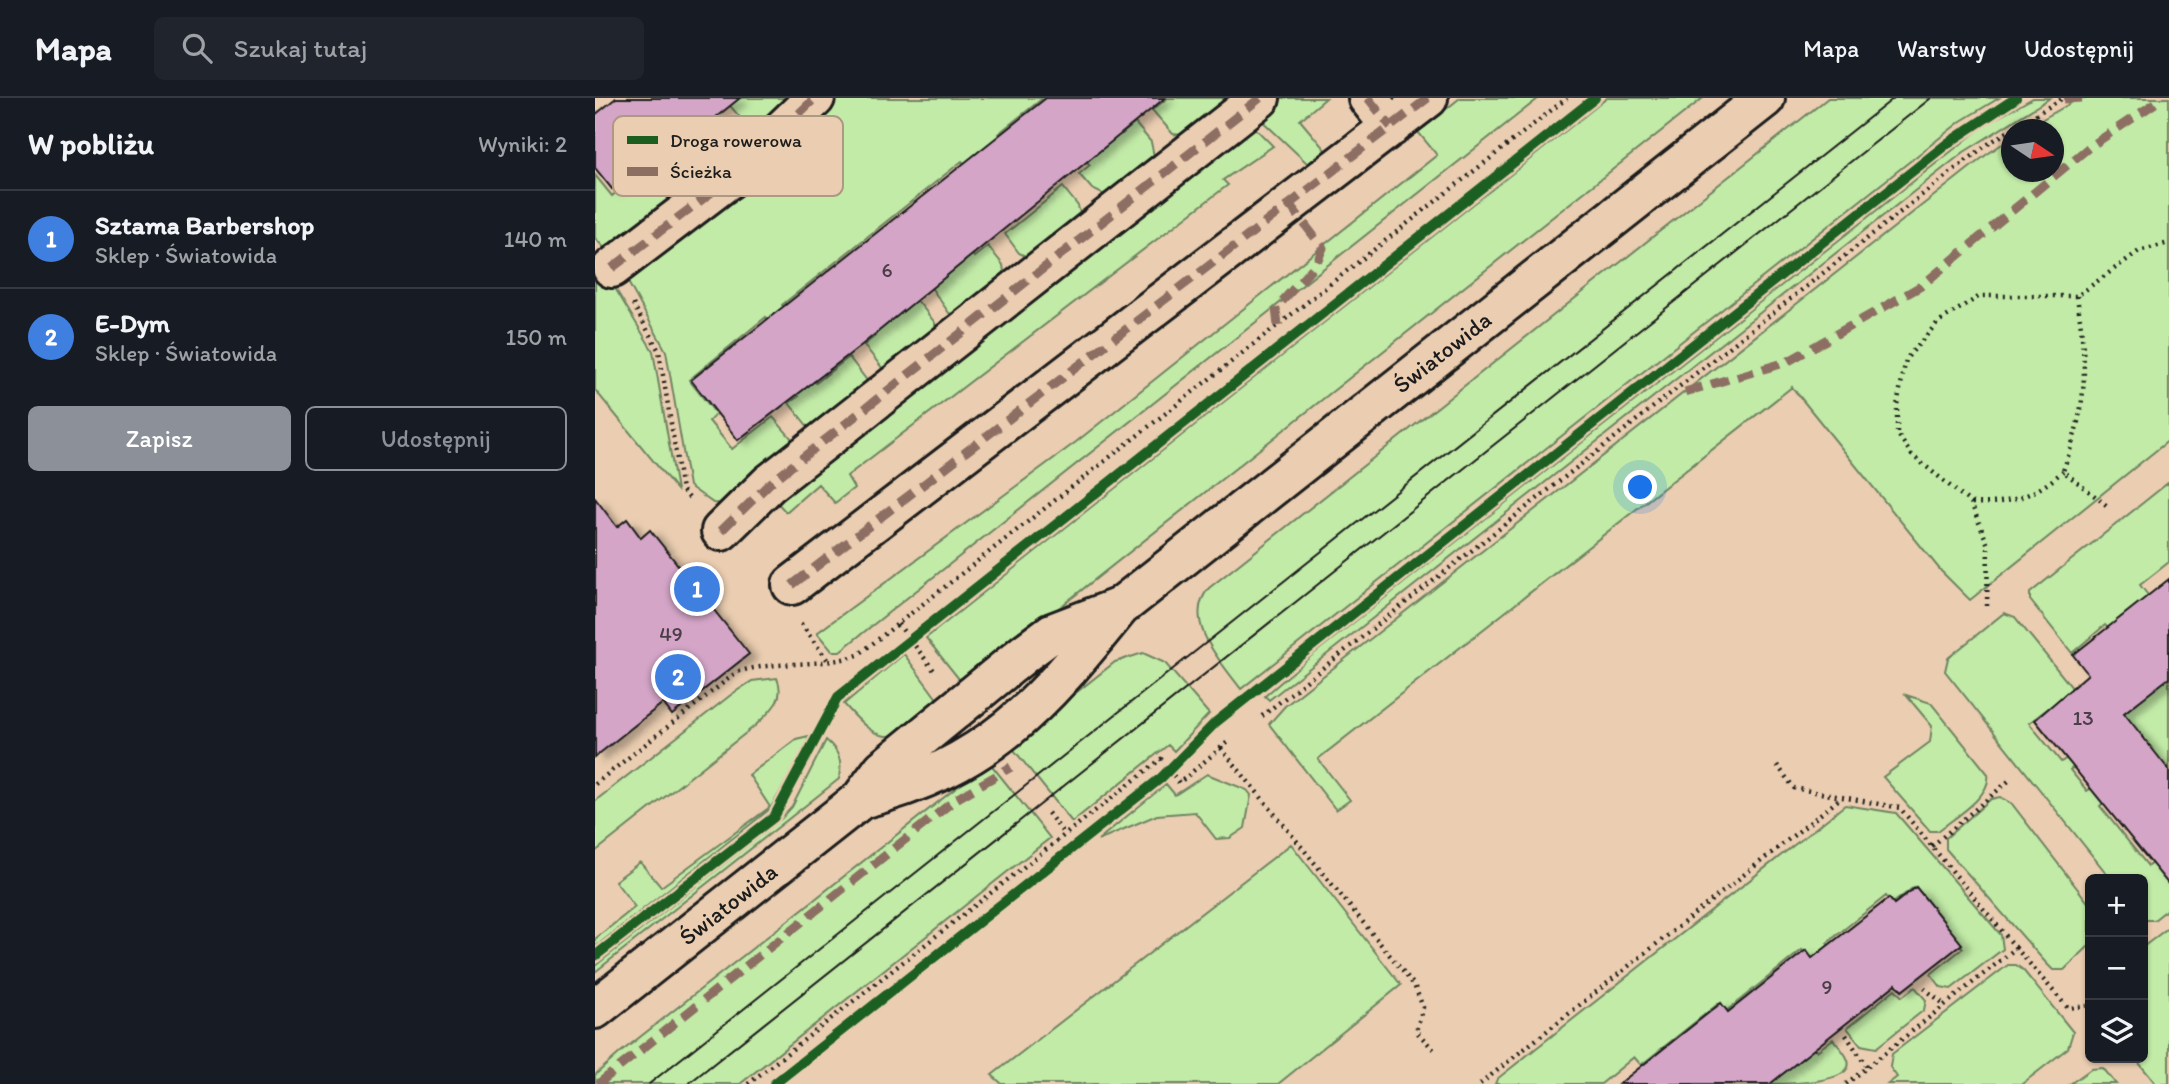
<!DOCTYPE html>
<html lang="pl">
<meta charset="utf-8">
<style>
:root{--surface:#171b24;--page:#20242c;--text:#f1f3f6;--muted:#9ea1a6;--line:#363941;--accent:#8c9099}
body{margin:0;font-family:Itim,sans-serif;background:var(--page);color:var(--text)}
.controls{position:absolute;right:21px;bottom:21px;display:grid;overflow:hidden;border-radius:10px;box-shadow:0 2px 5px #0004}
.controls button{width:63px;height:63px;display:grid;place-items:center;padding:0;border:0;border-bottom:2px solid var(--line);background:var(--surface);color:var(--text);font:35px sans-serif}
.compass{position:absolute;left:1406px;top:21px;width:63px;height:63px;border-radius:50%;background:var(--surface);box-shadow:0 2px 5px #0004;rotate:103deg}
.you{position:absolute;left:1046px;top:390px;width:24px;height:24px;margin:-18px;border:5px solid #fff;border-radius:50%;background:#1a73e8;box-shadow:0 0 0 10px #1a73e833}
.badge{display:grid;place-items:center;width:46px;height:46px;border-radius:50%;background:var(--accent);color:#fff;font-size:23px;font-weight:700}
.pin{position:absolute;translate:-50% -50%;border:4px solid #fff;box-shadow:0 2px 7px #0006}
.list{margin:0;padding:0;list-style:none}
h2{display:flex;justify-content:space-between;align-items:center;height:91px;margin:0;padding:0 28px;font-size:30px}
h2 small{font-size:23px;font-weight:400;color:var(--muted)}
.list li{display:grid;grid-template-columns:46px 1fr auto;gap:21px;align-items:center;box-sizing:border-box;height:98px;padding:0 28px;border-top:2px solid var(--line)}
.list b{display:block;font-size:26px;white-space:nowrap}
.list p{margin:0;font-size:23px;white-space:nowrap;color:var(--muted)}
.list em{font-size:23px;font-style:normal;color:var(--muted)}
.actions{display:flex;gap:14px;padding:21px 28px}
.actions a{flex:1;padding:16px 0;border:2px solid var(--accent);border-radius:10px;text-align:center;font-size:24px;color:var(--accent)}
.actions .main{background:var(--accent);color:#fff}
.icon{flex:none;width:38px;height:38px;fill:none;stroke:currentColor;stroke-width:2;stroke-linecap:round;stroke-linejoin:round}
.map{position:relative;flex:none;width:1574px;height:986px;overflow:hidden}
header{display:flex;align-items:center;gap:42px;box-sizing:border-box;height:98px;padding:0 35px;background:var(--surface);border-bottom:2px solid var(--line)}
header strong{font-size:33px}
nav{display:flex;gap:38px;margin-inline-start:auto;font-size:24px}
.search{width:490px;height:63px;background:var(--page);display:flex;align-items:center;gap:18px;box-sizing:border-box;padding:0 24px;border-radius:10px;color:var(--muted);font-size:26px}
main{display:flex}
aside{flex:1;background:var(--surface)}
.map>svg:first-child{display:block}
.green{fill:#c2eba7;stroke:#6f8462;stroke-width:2}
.building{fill:#d4a5c7;stroke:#1c1c1c;stroke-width:2;filter:url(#shadow)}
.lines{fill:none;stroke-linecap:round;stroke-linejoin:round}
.minor-casing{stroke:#1c1c1c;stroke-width:44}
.tertiary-casing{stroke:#1c1c1c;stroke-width:44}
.path{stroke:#1c1c1c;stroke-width:4.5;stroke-dasharray:2 5;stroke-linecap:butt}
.minor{stroke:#ebceb1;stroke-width:38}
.tertiary{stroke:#ebceb1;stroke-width:38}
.tram{stroke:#1c1c1c;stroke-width:2}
.quiet{stroke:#8d6e63;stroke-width:9;stroke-dasharray:18 9;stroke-linecap:butt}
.cycleway-casing{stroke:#ebceb1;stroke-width:15}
.cycleway{stroke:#1b5e20;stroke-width:10}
.labels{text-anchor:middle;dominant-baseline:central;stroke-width:5;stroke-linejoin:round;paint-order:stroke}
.number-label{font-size:21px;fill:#4a3e47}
.street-label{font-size:24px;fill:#1c1c1c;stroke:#ebceb1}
.key{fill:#ebceb1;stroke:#ad9984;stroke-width:2}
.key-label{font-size:19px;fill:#1c1c1c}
</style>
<header>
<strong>Mapa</strong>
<div class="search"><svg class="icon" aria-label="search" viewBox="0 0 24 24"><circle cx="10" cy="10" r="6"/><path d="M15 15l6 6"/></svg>Szukaj tutaj</div>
<nav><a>Mapa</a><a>Warstwy</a><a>Udostępnij</a></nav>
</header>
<main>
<aside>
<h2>W pobliżu<small>Wyniki: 2</small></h2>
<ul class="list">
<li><span class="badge" style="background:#3f7fe0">1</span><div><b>Sztama Barbershop</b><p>Sklep · Światowida</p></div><em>140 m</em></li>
<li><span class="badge" style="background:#3f7fe0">2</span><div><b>E-Dym</b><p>Sklep · Światowida</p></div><em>150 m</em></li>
</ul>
<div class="actions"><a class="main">Zapisz</a><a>Udostępnij</a></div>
</aside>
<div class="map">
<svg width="1574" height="986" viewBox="0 0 1574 986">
<defs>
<filter id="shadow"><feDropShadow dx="8" dy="4.5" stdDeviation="3.5" flood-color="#0004"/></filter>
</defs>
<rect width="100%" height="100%" fill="#ebceb1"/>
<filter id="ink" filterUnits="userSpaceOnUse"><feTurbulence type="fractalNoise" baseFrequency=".0143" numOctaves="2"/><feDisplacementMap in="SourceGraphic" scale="14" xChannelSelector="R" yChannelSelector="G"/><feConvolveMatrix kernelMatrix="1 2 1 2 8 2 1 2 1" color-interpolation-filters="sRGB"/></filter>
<g filter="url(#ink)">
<path class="green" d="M133,0H198L160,29L149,24L130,2Z
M237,0H448L403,36L410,45L376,72L367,63L187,207L195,217L180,229L171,219L94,282L121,316L114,323L137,351L178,319L198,342V353L134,406L118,405L94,388L71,253L34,186V174Z
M573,0H644L594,38L578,36L557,12Z
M681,0H731L705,22L731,53L714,67L660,16Z
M865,0H944L245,553H237L222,535L481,344L842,57L823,34Z
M1012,0H1108L368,586L331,540Z
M1233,0H1404L1366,23L646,591C626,564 586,522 614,490Z
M1438,0H1455L1369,54L674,602L670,598L716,558L1358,52L1390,27Z
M1485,0H1574V342L1375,502L1346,473L1197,289L723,661L755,702L741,712L674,626L690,608L1391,57L1416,40V74H1458V32L1430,31Z
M117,12L143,50L92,94L69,65L95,45L87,35Z
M653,23L678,48L628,82L633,87L252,378L259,390L240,405L223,386L191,414L177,399Z
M540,25L556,44L560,63L512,98L497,91L484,76L495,67L487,58L522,30L527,36Z
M0,77L17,98L36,82L40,88L55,77L77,105L12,153L0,140Z
M468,89L483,108L487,122L439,162L424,155L410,136Z
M393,148L408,167L411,187L369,220L354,215L333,185L374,152L379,159Z
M0,157L58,253L82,392L0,292Z
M318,197L340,225L342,239L300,273L288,271L269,247L280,238L275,232Z
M254,259L273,284L229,329L214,330L194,305L204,298L198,291L214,278L221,285Z
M1574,384V464L1545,487L1556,501L1516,533L1510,527L1477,555L1435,502V495Z
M1409,515L1420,519L1482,596L1460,605L1434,625L1466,664L1475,658L1482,666L1475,672L1492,693L1498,689L1510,703L1505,708L1553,768L1567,757L1574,766V810L1559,822H1548V781H1516L1350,573L1353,560Z
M548,555L570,565L614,616L579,653L573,647L477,724L415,647L520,564Z
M309,556L345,605C299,640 293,657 249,606Z
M1574,579V676L1526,617Z
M182,580C191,602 176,612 161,627L0,754V703L137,596L157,583Z
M1311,597L1336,605L1393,676C1397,698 1359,720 1343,733H1335L1288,679L1335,644L1337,628Z
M214,638L209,653L175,711L0,849V841L40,809L20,783L45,764L66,789L175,709L154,677L201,641Z
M231,642C244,653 248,664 244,681L0,874V868L185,722L197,709Z
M394,664L455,740L145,986H0V977L26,954Z
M612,676L652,692L656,697L650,730L635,740L621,741L600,714L562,717L503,742L571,686L580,697Z
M1405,699L1417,706L1495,807V847L1469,872H1458L1451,865L1351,751V740L1396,701Z
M1250,707L1301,715L1406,837L1408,851L1356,891L1346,889L1336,876L1368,850L1319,789L1297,806L1291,798L1232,845L1237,852L1219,866L1207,852L1130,914L1123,906L1046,967L1039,959L1006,986H900L902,981Z
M696,746L806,887L683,986H407L397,977Z
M1574,829V986H1561L1540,960H1548V849Z
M1413,867H1421L1428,872L1478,934L1473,950L1427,986H1293L1302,979L1295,969L1297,956Z
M1320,889L1331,902L1329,912L1281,950L1266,947L1252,930L1300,891L1307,899Z
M1238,941C1242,947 1249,953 1252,960C1266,986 1187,986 1172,986L1216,946L1222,953Z
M1508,970L1521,986H1475L1496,971Z"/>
<path class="building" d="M21,0H145L41,83L36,76L17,91L0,70V17Z
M451,0H570L268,246L143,342L96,282Z
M0,400L22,429L32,421L46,440L55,432L154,556L77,617L68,605L0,659Z
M1574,481V580L1529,615L1574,672V787L1440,622L1493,576L1478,557Z
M1321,789L1367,846L1307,893L1301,886L1175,986H1024L1126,905L1133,914L1211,852L1217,860L1294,800L1299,806Z"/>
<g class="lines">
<defs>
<path id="minor" d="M773,0L796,29
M17,170L143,74L220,0
M126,433L174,386L665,0
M197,487L833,0"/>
<path id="tertiary" d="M266,701C393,669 446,607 525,509L1170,0
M0,911L266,701L288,671L430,555L457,535L525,509"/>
</defs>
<use href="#minor" class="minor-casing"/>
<use href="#tertiary" class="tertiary-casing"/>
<path class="path" d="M1482,198C1492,273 1494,300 1468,373L1515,410
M38,206L64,253L87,392L96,402
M1377,405C1413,407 1441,398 1468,373
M1392,508L1393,447L1376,405L1317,357L1302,335V307L1311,261L1343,224L1385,198H1482L1544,153L1574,145
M206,526L234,564
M303,526L341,575
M667,618L1365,67L1396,44L1468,0
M626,650L819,887L828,909L821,933L839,952
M1182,667L1199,690L1246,699
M0,686L142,574C181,562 224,570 263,557L972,0
M453,715L470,737
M1337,748L1416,681
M1329,890L1350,907
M1251,937L1272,969
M153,986L566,661L584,685L635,642
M885,986L1247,699L1305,710L1421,850
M1251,986L1421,850L1473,910L1492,908"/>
<use href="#minor" class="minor"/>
<use href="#tertiary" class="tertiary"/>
<path class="tram" d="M54,986L1299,0
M93,986L1336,0"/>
<path class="quiet" d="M773,0L796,29
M1469,1L1488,0
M17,170L143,74L220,0
M683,228L681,210L721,166L728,150L695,107
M1090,294L1192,264L1326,188L1493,50L1568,0
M126,433L174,386L665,0
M197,487L833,0
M3,986L361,701L416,669"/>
<defs>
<path id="cycleway" d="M0,858L179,719L243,599L1000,0
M179,986L566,680L621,624L1353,45L1421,0"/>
</defs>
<use href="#cycleway" class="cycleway-casing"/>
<use href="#cycleway" class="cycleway"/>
</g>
</g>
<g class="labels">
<g class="number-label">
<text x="292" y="171">6</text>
<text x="76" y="535">49</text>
<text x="1488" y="619">13</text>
<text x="1232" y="888">9</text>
</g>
<g class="street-label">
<text transform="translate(847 254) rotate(-38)">Światowida</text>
<text transform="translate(133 806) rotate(-38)">Światowida</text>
</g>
</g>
<rect x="18" y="18" width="230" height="80" rx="10" class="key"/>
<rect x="32" y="38" width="31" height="8" fill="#1b5e20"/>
<rect x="32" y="69" width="31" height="9" fill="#8d6e63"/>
<g class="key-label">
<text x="75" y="49">Droga rowerowa</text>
<text x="75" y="80">Ścieżka</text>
</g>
</svg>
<div class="controls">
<button>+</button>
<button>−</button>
<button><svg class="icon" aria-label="layers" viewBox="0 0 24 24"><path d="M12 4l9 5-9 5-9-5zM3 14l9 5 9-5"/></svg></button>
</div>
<svg class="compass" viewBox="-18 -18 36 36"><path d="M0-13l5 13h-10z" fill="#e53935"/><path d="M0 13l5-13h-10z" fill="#9ea1a6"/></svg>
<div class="you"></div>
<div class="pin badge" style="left:102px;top:491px;background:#3f7fe0">1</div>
<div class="pin badge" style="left:83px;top:579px;background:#3f7fe0">2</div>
</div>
</main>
